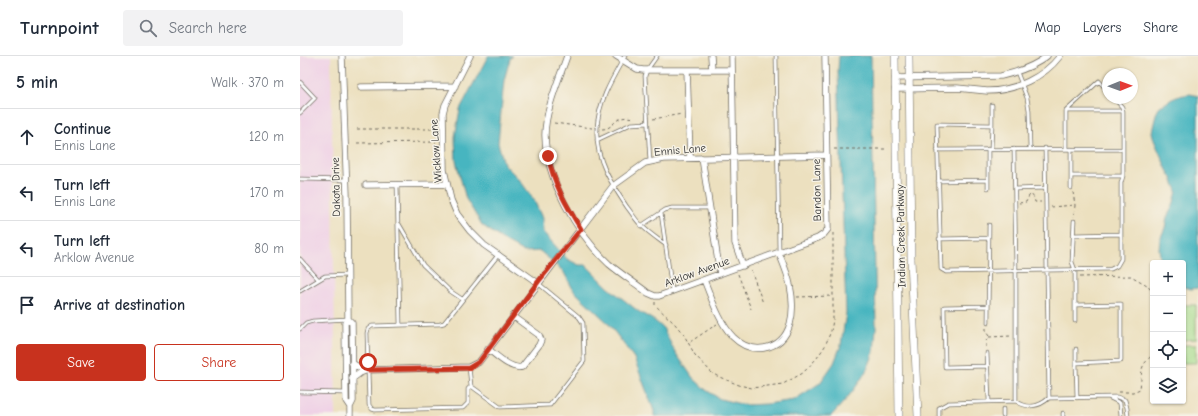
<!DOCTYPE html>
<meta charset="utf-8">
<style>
:root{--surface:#fff;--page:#f2f2f3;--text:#1f2937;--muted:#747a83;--line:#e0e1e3;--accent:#c8321e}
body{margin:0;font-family:"Comic Neue",sans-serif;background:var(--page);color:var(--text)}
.controls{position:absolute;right:12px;bottom:12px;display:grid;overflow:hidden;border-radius:4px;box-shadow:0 1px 3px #0004}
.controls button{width:36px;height:36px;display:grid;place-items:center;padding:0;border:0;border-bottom:1px solid var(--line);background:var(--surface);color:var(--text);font:20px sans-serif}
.compass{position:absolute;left:802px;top:12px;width:36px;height:36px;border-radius:50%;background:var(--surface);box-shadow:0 1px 3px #0004;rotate:89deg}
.stop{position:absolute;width:12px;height:12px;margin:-9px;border:3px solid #c8321e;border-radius:50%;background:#fff}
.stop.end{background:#c8321e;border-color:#fff;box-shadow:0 1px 4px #0008}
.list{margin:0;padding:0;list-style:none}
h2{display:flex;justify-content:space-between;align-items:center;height:52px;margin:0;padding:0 16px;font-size:17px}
h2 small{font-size:13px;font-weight:400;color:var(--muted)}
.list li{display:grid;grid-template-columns:26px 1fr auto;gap:12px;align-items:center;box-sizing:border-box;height:56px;padding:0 16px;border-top:1px solid var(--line)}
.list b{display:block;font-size:15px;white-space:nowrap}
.list p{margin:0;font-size:13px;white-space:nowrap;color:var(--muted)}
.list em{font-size:13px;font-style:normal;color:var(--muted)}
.actions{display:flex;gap:8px;padding:12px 16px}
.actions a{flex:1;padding:9px 0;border:1px solid var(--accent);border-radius:4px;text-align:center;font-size:14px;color:var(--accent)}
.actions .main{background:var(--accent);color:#fff}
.icon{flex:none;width:22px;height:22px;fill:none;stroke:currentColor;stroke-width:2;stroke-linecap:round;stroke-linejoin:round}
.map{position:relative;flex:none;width:898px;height:360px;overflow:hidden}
header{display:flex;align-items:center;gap:24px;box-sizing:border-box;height:56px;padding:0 20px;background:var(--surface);border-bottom:1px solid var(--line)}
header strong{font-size:19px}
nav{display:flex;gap:22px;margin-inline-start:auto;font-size:14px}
.search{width:280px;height:36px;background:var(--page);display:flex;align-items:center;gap:10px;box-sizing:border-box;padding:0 14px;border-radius:4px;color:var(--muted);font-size:15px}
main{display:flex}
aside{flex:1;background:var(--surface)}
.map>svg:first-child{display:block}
.built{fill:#efd0e6}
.green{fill:#a6db8b;stroke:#68835b}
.water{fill:#46b5c0;stroke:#387076}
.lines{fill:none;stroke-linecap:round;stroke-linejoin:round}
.service-casing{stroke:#6f6a5f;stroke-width:4.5}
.minor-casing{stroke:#6f6a5f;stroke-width:7}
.tertiary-casing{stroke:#6f6a5f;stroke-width:8}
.path{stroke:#6f6a5f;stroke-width:1;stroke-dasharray:3 3;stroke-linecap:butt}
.service{stroke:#fff;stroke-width:3}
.minor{stroke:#fff;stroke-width:5.5}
.tertiary{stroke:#fff;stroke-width:7}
.route{stroke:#c8321e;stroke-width:5}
.labels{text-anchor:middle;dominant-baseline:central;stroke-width:3;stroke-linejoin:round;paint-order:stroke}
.street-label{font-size:11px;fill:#2b2b2b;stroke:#f7f3e8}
</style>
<header>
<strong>Turnpoint</strong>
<div class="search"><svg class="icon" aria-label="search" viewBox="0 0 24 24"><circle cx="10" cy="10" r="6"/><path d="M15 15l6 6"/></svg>Search here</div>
<nav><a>Map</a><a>Layers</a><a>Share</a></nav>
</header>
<main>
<aside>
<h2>5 min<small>Walk · 370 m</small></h2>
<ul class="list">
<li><svg class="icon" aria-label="ahead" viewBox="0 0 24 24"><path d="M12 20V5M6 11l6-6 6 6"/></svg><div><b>Continue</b><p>Ennis Lane</p></div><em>120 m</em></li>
<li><svg class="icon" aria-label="left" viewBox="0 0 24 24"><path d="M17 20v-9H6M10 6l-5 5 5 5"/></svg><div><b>Turn left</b><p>Ennis Lane</p></div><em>170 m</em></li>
<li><svg class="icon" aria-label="left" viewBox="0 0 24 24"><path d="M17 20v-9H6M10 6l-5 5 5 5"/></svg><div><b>Turn left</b><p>Arklow Avenue</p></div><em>80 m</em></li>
<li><svg class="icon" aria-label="arrive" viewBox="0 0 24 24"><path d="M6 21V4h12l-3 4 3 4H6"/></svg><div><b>Arrive at destination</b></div></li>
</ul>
<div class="actions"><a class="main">Save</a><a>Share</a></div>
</aside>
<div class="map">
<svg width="898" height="360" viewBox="0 0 898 360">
<rect width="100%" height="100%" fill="#f7f3e8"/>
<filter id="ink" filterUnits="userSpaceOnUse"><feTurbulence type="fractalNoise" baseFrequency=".025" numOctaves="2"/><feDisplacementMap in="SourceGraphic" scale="8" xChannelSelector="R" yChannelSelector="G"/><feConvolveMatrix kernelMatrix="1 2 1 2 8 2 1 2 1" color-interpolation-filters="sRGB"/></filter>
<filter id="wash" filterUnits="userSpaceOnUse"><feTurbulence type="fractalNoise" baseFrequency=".012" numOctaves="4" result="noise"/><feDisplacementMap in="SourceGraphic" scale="16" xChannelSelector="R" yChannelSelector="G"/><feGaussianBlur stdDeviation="0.9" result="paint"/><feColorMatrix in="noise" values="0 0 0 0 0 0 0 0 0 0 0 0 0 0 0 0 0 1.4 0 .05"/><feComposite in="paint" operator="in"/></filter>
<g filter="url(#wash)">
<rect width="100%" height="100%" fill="#ece0bf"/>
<path class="built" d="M0,0H31L36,360H0Z"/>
<path class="green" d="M883,249H896V283L883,284Z
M883,289H896V307H883Z"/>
<path class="water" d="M188,0H213L210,3L204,24L198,87L204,108L219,123L234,144L242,162L243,176L267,203L279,209H286L309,232L338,255L355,265L363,272L375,296L393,322L406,334L420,343L445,349L467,348L494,344L520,327L534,307L541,289L546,257L538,15L539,0H571L576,272C575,282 575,295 571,304C563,325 546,344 531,360H354V355L334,302L308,267L274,235L263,215L240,195L224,196L206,186L182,169L166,143L156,105L155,81L160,53Z
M890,38L898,40V232L891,233L883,231V207H861L859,193L860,183L865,172L867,161L873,150L877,135L872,122L867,114L854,84L852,76L856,58L860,50C866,48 870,43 877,41C881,39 886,39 890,38Z"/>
</g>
<g filter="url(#ink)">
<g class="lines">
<defs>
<path id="service" d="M325,0C312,23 298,46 297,73C295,103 311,127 327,151C332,157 336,165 342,170C349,177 358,183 366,189
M476,0L479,196
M717,16L727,42L729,54L730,93
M0,26L15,42L0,57
M766,55H823
M692,69V49
M297,84L331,68L347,67
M745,92L749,342
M688,93V132
M691,93L692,69L637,68L641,213L646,216L811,213L817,210L821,203V127L823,120V55L822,51L814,42
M714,93L716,216V345
M766,93V55L799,25L808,35
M771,93V132
M637,94L823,93
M350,106L345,20L347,14L357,0
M771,120H823
M0,123L46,124
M638,125L688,124
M97,128L100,269
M715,133L745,132
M361,157L372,235
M774,165L772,206L775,214V265
M99,168L123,209L150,235L162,243
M341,170L365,154L372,152H409
M772,179L821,178
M639,183L689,182
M0,203L18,223
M0,235L25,220L47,219
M775,249L821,248V305L776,307V293
M688,267L689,169
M0,273L6,267L13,265L48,263
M687,297L689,345
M776,307L777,342
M688,310L645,311L644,251L688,250
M169,311L171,330L200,351L250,349L284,305L283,267L279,261L239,228
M171,330L168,333V347L163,352L75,354L72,353L69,349L67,277L68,273L72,270L140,268L144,267L199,198
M0,336L46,337
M810,342L820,347L821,360
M639,360V352L648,347L716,345C727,353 739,351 749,342L817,341L825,344L827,352L828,360
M703,360V353
M763,360V357"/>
<path id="minor" d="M42,0L47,139L48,263L45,267L46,345L50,351
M170,0L145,49L143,57L144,114L151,144L157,158L170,175L184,189L238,227
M267,0C259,23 245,55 245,79C246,124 277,178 309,208C321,218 335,227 348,237L355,240H359L518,182L524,178L528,173L525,0
M316,0L337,13L343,14H431
M411,0L412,14
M432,0L435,187L443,210
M387,14L390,102
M595,22L701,20C718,16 734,11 747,0
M61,31L155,30
M595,33C615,33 636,32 657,32C667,33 677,34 687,35C715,35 744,21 760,0
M402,102L420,218
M66,129L147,128
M404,224C412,243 419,266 433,281C442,290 452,294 464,292C494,287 495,253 490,229C488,218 483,207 479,197
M48,263L52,267L53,345L50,351V360
M188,293C196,299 211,314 222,311L239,289L241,284L239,279L213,260
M52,307L60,312L68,314L169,311L179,306L313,130L345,107L364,103L526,99
M52,323L60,317L68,314"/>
<path id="tertiary" d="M595,0L599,360
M609,0L611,203L618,360"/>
</defs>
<use href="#service" class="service-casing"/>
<use href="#minor" class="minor-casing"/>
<use href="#tertiary" class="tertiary-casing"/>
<path class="path" d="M353,63L382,58
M254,67L292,72
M57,73H136
M302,73C316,73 312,58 334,62
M57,87L136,86
M534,93H587
M773,136L775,149
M719,147L726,146L729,140L731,138L734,142L735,146H741
M751,151L775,149L774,161
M451,214L463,247
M438,218L451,253
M780,221L831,220L847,229L853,237
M497,241L532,240
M355,246V249L375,268L384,279L395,299L412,317L417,320L439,329L452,332L483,328L503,317L517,302L525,290L531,275L533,264V177
M686,272V276L689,280
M689,281L711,280
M390,286L417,268
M686,291V285L689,281
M819,336H833L840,333L842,313L844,308L852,299L853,288"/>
<use href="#service" class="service"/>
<use href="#minor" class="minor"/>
<use href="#tertiary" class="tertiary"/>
</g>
</g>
<g class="lines" filter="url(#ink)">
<path class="route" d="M68,306V314L169,312L179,306L238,226L281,173C266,149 254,128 248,100"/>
</g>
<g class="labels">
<g class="street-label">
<text transform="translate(380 94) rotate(-5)">Ennis Lane</text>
<text transform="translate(136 95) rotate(-94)">Wicklow Lane</text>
<text transform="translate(36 131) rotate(-91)">Dakota Drive</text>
<text transform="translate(517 134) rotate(-91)">Bandon Lane</text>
<text transform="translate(601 180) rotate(-91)">Indian Creek Parkway</text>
<text transform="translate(397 216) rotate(-20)">Arklow Avenue</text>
</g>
</g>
</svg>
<div class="controls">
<button>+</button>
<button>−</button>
<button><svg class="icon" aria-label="locate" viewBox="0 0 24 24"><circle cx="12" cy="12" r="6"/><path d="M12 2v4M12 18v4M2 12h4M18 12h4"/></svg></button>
<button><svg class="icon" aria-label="layers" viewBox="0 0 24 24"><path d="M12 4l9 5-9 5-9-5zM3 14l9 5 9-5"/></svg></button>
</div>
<svg class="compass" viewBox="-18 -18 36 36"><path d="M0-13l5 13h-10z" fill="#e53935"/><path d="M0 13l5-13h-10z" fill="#747a83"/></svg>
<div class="stop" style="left:68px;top:306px"></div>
<div class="stop end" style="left:248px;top:100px"></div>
</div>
</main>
